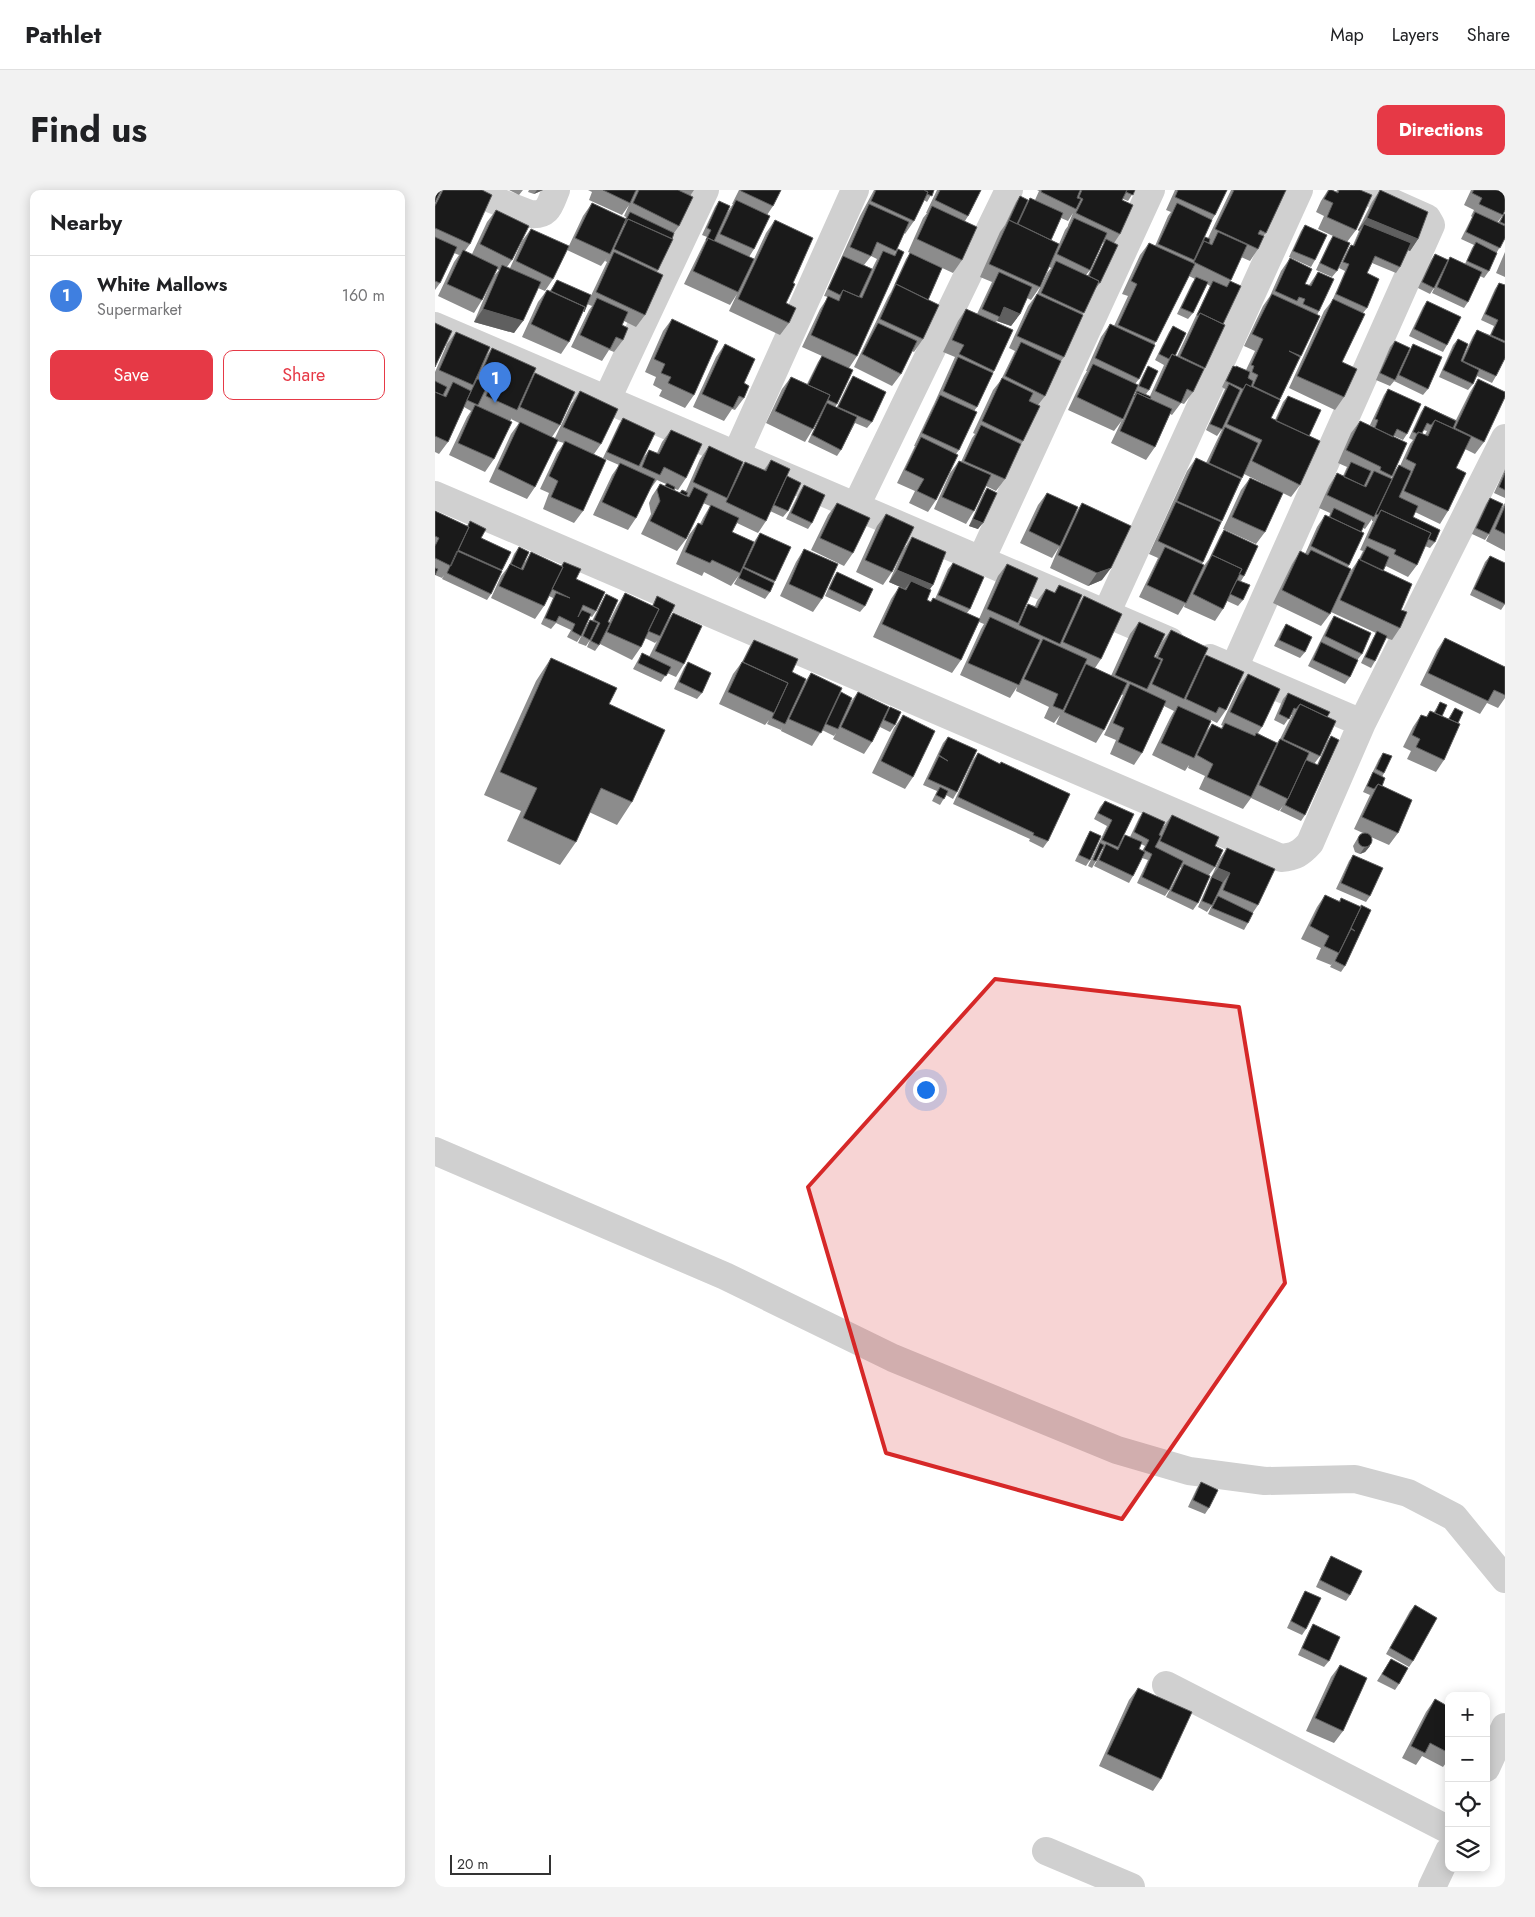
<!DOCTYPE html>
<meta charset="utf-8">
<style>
:root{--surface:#fff;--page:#f2f2f2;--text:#202124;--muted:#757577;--line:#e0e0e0;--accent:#e63946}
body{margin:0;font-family:Jost,sans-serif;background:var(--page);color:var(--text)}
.controls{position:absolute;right:15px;bottom:15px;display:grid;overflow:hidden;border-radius:10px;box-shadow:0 2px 12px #0003}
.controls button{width:45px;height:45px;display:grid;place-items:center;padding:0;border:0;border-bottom:1px solid var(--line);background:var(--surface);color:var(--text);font:25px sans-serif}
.scale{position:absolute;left:15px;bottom:12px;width:101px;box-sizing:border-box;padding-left:5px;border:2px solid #333;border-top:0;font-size:14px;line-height:18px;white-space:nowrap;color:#333;-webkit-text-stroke:4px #fff;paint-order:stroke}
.you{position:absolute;left:490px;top:899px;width:18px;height:18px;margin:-12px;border:4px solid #fff;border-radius:50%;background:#1a73e8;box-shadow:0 0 0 8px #1a73e833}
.badge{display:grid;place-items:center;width:32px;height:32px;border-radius:50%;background:var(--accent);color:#fff;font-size:16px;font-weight:700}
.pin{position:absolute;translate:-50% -41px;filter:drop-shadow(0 1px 2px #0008)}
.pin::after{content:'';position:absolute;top:26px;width:18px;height:15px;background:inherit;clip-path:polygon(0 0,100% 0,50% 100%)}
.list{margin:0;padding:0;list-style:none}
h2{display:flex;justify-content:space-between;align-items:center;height:65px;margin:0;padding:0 20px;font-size:21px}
h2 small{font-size:16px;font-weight:400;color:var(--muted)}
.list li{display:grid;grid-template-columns:32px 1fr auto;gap:15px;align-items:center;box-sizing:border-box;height:80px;padding:0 20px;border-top:1px solid var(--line)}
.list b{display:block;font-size:19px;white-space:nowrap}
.list p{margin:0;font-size:16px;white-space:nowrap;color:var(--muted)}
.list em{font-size:16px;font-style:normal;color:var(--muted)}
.actions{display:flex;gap:10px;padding:15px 20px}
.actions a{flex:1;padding:11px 0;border:1px solid var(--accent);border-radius:10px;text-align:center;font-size:18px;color:var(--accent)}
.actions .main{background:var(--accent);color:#fff}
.icon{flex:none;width:28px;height:28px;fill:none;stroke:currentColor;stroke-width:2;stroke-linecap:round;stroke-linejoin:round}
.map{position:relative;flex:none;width:1070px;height:1697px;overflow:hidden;border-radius:10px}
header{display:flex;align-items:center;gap:30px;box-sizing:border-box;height:70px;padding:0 25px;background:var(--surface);border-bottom:1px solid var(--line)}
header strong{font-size:24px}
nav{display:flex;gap:28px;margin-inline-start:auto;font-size:18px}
.intro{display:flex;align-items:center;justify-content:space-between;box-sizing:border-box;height:120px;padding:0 30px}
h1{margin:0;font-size:35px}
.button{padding:12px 22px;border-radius:10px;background:var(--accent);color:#fff;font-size:18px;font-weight:700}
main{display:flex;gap:30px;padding:0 30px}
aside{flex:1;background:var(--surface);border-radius:10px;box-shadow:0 2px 12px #0003}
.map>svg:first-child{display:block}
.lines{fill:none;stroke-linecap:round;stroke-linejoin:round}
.minor{stroke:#d0d0d0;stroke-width:28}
.wall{fill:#8c8c8c;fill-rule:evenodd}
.shaded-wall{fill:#5f5f5f}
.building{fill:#1a1a1a;stroke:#5f5f5f}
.marked{fill:#d62828;fill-opacity:0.2;stroke:#d62828;stroke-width:4;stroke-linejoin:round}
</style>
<header>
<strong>Pathlet</strong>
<nav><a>Map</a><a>Layers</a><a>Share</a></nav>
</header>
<div class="intro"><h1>Find us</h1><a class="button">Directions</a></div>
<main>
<aside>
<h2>Nearby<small></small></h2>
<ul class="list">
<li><span class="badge" style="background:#3f7fe0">1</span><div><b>White Mallows</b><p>Supermarket</p></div><em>160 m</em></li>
</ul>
<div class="actions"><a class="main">Save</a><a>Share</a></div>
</aside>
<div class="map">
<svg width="1070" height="1697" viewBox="0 0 1070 1697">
<rect width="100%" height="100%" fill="#fff"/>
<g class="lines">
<path class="minor" d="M33,0L95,24C114,26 115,14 121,0
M0,136L735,451
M172,209L270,0
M301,265L420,0
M0,305L846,668C860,667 866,663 875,653L927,533L1070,248
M421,316L574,0
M546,370L716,0
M671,424L864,0
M775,468L927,533
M799,478L996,35L992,28L929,0
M0,961L290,1086L458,1168L682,1260L754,1281L830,1291L920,1289L973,1303L1019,1327L1070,1389
M731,1495L1014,1640
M1051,1578L1070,1537
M611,1661L696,1697
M997,1697L1014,1661"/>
</g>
<path class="wall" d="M0,0H47L35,54L30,61L37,64L52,32L61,20L77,70L72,77L75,78L87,51L96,39L118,89L110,101L103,98L79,143L39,132L58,87L64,80L62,79L47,110L39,123L3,106L19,72L24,65L19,63L5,93L0,100Z
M74,0H88L84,5Z
M94,0H108L99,4L93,2Z
M153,0H259L255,6L244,36L239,43L222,82L210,125L201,137L189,131L187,135L188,150L179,162L174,160L167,171L136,157L154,120L157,116L152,114L172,72L170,71L172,68L166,76L132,60L148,26L157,13L190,29L191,27L189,26L194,15L187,25L154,10L157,2Z
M304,0H346L338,16L332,25L319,59L314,67L319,69L331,43L340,30L358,93L351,113L354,133L345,145L294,121L302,104L295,115L249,94L272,47L267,45L280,17L284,11L292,23L298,14H297Z
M439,0H499L492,12L489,10L479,31L470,44L469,43L461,61L458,65L463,59L422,166L414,178L402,214L400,217H402L414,192L418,186L437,232L432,238L420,233L406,260L402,266L373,252L384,228L378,239L370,252L331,233L347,199L356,187L372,194L383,172L387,166L367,157L385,119L393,107L389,106L425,26ZM436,66L442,69L437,79L429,75Z
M502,0H546L533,26L530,31L527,70L518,83L473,62L488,28L492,23H491Z
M602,0H700L693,11L688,9L687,10L685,44L679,53L665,93L660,99L647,125L629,167L626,171L610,206L603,215L588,251L585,256L570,289L561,301L551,296L539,321L531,334L499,319L515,283L524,271L526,272L537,248L540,244L538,243L558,200L566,190L580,161L574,158L593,116L602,104L612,83L616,78L614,77L605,97L596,110L592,108L585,124L576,136L562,131L561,132L559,181L542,217L539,221L524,260L521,264L501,310L493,322L474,313L480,301L462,293L480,256H479L497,218L499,214L520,167L508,162L523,131L531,119L542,124L557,92L545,87L565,42L570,35L581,12L585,6L592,13L595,8L600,10L604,1ZM638,23L633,35V36L630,40L624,54L616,50L626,28L633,31ZM667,52L669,53L653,85H651L655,80Z
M740,0H793H792L780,25L777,30L769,48H773L796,0H851L831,43L828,46L823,59L815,71L806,67L796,90L791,96L795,91L788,134L770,178L766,184L758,202L749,214L746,213L737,225L735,224L720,257L711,270L676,253L698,207L701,203L700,202L688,229L679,241L633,220L649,186L652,181H651L666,147L675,134L679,136L693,106L687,104L705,65L714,53L720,56L733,26L736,22L731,20ZM754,86L760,89L757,93L742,124L753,129L758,123L772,94L775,96L742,166H740L738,136L734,142L720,170L729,175L715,206L711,204L714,200L713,176L709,183L703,195L700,194L704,189L719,155Z
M893,0L901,2L902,0H925L921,40L912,52L902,81L897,87L881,80L894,52L898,46L883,39L889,26L881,22L886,11Z
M945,0L983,49L975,61L973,60L965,77L961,83L937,73L932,83V118L928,123L907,172L909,207L900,220L854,198L889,121L897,111L910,81L904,78L912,61L916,55H918L924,41L923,40L937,12Z
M1036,0H1070L1068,25L1062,33H1063L1069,24H1070V48L1062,62L1054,81L1049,88L1045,86L1033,112L1029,118L997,103L1008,80L999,98L995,104L983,98L996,70L1000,64L1012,73L1015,67L1030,74L1037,58L1039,55L1026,49L1037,27L1036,26L1039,20L1029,15Z
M870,35L880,70L876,77L854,67L866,41Z
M1070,62V87L1061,83Z
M475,63L493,110L488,149L479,162L477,161L466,184L457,196L419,177L453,107L456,102L471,69Z
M855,68L870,94L874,95L883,82L884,121L882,125L866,166L863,172L836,228L840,230L848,212L853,206L874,246L865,295L856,307L809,284L767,374L756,403L768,377L774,369L785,346L789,340L809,386L806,391L808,410L803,416L792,411L788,419L780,431L749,417L750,414L743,425L704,407L723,368L714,364L752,281L761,268L771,273L784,246L803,205L787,239L782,246L771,240L790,199L787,197L794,183L798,176L811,180L820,161L809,156L828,116L835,106L846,81Z
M122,90L147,124L134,152L126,164L87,147L103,112L112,100L115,101Z
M1064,93L1070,95V168L1061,186L1057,193L1042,186L1038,194L1033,200L1004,187L1018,155L1023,149L1026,171L1038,146L1042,140L1055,145L1059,136L1046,130L1060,99Z
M992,111L1012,155L1008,162L974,146L988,117Z
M237,129L259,205L250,218L224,206L227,200L218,195L221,187L210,182L228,141Z
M21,142L48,171L57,158L97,188L100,183L125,235L117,247L120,248L136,214L145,201L166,254L159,264L148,321L139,333L108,319L114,303L105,299L122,263L129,253L122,251L100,297L92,309L54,292L76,244L84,233L76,229L77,228L75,231L59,269L50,282L14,265L32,227L36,221L29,217L13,252L4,264L0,262V182L12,154Z
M960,151V190L955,196L941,190L955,157Z
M290,154L309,193V208L300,220L297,219L289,231L258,217L281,167Z
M978,154L993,199L988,205L959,191L974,161Z
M1043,189L1049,252L1040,264L1030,259L1021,278L1013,321L1005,334L980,322L978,327L1000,352L995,358L990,356L982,375L973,387L951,376L948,381L966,420L965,438L957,450L951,448L940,471L936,478L926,473L938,448L941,443L896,422L915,382L924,369L928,361L925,360L938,331H937V329L930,339L928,338L914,375L913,377L895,424L886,436L838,413L857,374L865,361L870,364L882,337L890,325L894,327L895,323L884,318L894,296L902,283L908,286L912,277L903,273L916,243L925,231L938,237H939L935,235L949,205L953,199L972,244L968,250L959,246L957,286L956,288V289L959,282L964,275L965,276L975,254L978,250L974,248L986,222L990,216L1021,230L1035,202ZM988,240L992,241L990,245L987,243Z
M188,228L206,271L214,260L222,263L227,252L236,240L251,288L243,300L240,299L239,300L245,303L247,300L251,301L265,269L274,256L305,279L310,272L329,280L336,270L351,287L353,321L348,327L335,321L331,331L323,343L302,333L297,342L319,352L325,343L340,391L335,402L330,409L299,394L304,385L296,396L269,382L267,386L241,374L254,345L263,333L265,334L268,328L275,316L268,313L251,349L242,361L206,344L216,324L214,313L217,306L225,294L230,296L231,294L222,290L216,298V297L201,328L193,340L158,325L177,285L184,275L168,268L184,234Z
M1070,279V308L1059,303Z
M815,288L830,342L821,354L788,339L806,300Z
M369,295L377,333L373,339L351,329L365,301Z
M552,298L543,339L534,336L548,304Z
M612,303L640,324L647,313L667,390L653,396L615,378L624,357L617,368L585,353L603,315Z
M1055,308L1065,320L1070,313V361L1051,351L1060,332L1054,344L1050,350L1037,344L1051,314Z
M402,313L418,363L409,376L376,360L393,325Z
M0,321L32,336L35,331L46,348L76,362L56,404L52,410L7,389L9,385L7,388L0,385Z
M451,324L457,382L448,395L421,382L442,336Z
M477,347L495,399L492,410L496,412L498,408L500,409L513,379L518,373L535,419L532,423L544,429L563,386L572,374L589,420L593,414L600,416L602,411L611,399L619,403L624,395L642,416L649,406L666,469L660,478L676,486L695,444L704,432L719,467H720L727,452L736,440L767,471L771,465L791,520L782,533L776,530L771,542L777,534L786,538L788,536L786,535L804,496L813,484L827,537L823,543L841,554L845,549L857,525H856L849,535L839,530L848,509L853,503L892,527L885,566L879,574L882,575L892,552L896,546L870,625L866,631L845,621L848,616L844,621L816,608L808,619L764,599L770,586L753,578L754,575L750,581L717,565L735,528L739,521L729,516L707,563L699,575L675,564L681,550L669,545L688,505L686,504L669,540L661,553L621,534L625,525L619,533L609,528L614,517L581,501L582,497L575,508L525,485L546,439L549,434L544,432L526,470L517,483L438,447L456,409L464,397L470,399L454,392L468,360Z
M84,357L90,372L96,362L126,376L129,372L141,389L161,421L157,427L155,426L146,446L142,452L132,447L136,440L121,433L116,439L106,434L118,408L114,406L109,416L100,429L56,408L66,386L74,376L79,364Z
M369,359L387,409L378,422L345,406L361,372Z
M1055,366L1070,414L1066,420L1035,405L1050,372Z
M402,382L430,416L425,422L390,406L398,388Z
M190,403L217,416L222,406L232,431L238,423L249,474L241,487L232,483L226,492L198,479L203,470L207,463L214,467L222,451L220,453L210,448L206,457L197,470L165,454L160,461L152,457L160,439L155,450L151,456L143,453L151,436L155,430L157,431L167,411L171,404L173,432H174L182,416Z
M899,426L927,464L923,469L915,487L910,494L873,476L895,432Z
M851,434L870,462L865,468L839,456L847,440Z
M1010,448L1070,477V508L1063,518L1052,513L1045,524L985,495L1002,460Z
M319,450L357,482L370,492L376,483L415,513L423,502L452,521L455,517L460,535L455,542L445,537L437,552L429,564L398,549L401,543L399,546L387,540L377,556L346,541L347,537L346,540L332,534L334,530L330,535L284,514L298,484L307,472L315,456Z
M116,468L174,514L197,612L182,635L154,622L141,652L125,675L72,651L86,621L49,605L101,491Z
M253,472L267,503L262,509L239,499L249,478Z
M1005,512L1007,526L1013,529L1020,518L1023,533L1009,570L1001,582L972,569L976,561L968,557L978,537L986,525L991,527L995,521L999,522Z
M468,525L478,587L470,599L437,583L459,538Z
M513,547L522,602L518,609L511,605L505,615L497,611L502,601L488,595L508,553Z
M543,563L613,651L608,658L594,651L595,649L518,614L538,570Z
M948,563L949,583L947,587V596L963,643L954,655L936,647L935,656L930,662L925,664L920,662L918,656L925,644L928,643L919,639L935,605L928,602L944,569Z
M670,611L687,650L690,645L695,647L704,628L708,622L728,637L737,625L780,656V677L774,685L763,713L758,720L731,707L746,678L745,677L734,700L730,706L702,693L713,670L707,668L698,686L694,693L659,676L668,659L667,658L661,671L657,678L653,676L672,636L659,629L665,617ZM706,654L710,656L707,661L704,659Z
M655,641V670L651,676L640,671L651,648Z
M792,658L823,715L817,724L813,733L809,740L773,724L786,695L777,715L772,722L763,717L784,670Z
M918,665L935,706L931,712L901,699L914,671Z
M890,705L904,711L906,708L925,717L910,776L906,782L895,777L898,772L896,775L881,769L886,758L866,749L882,717Z
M766,1292L774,1318L770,1324L753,1317L762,1298Z
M896,1366L915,1405L911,1411L881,1397L892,1373Z
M870,1401L871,1439L867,1445L852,1438L866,1408Z
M980,1415L978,1471L974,1477L951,1464L975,1421Z
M878,1434L894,1471L889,1477L863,1465L874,1441Z
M956,1469L964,1494L960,1500L942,1491Z
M905,1475L908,1541L899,1553L871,1541L896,1487Z
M703,1498L726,1589L718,1601L664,1576L694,1510Z
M1000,1509L1014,1517V1569L1008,1577L987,1566L981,1575L967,1568L991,1522Z"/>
<path class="shaded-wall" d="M102,0H108L99,4Z
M932,28L983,49L975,61L926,41L929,34L924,41L923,40Z
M569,117L585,124L576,136L562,131Z
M48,119L88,131L79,143L39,132Z
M538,329L548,333L543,339L534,336Z
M676,378L667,390L653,396L662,383Z
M462,380L498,395L489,407L476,391L470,399L454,392Z
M935,656L930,662L925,664L929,658Z
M783,678L795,683L786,695L777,687L774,690Z"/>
<path class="building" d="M0,0H6L0,12Z
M8,0H47L57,5L35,54L0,38V16Z
M168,0H201L195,13Z
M204,0H243L258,7L244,36L198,13Z
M306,0H346L338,16L306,1Z
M441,0H489L493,2L479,31L436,11Z
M489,0H499L497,6L492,4L493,2Z
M505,0H546L533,26L500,10Z
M607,0H645L642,8L646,9L641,19L606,2Z
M647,0H692L687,10L698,15L685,44L641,23L648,9L644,7Z
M692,0H700L698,5L691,2Z
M743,0H792L780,25L740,7Z
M799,0H851L831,43L825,40L823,44L829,46L823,59L780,39Z
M894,0H897L903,3L904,0H925L937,5L921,40L892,27L898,13L889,9Z
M945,0L993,22L983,49L932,28Z
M1039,0H1070V20L1068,25L1044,14L1047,8L1037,3Z
M585,6L593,10L582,34L574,30Z
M595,8L628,23L616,50L583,34Z
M301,10L335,26L319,59L285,44Z
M284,11L295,16L279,51L273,48L272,51L271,50L276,40L272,38Z
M157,13L191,29L175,64L140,48Z
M742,13L777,30L759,70L723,54Z
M434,14L474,32L461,61L442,52L436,66L415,57Z
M497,16L542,37L527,70L482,49Z
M61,20L94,36L77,70L45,54Z
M195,22L239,43L237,49L193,29L189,34Z
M1040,22L1070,36V48L1065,58L1031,42Z
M1069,24H1070V34L1065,32Z
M639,28L672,43L655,80L622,64Z
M193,29L238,49L223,80L179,59Z
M340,30L378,48L358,93L360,94L351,113L361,118L354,133L303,109Z
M574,30L624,54L605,97L554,74Z
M929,34L976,53L965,77L940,66L932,83L944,89L932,118L901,104L914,74L908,72L916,55L919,56Z
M870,35L892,45L880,70L858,61Z
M96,39L134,56L118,89L81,71Z
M783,42L812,55L796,90L759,72L769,51L777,55Z
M898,46L915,53L902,81L885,73Z
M0,47L22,57L5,93L0,91Z
M770,47L775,49L774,53L769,51L766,56Z
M273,48L319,69L303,102L258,81Z
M671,49L683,55L665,93L663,92L664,91L654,86Z
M1041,52L1062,63L1054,81L1032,71Z
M714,53L760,74L721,152L683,135L702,94L696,91Z
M463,59L469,62L422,166L376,145L393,106L404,111L408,100L427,108L448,61L460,66Z
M28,60L63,77L47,110L12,94Z
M179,62L228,85L210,125L161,102Z
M475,63L507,78L493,110L461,94L460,95Z
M1000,64L1013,70L999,98L987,92Z
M408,66L437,79L424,107L408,100L405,105L393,99Z
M1015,67L1047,82L1033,112L1002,97Z
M855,68L877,79L870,94L876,96L883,82L899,89L884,121L868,114L870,109L864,107L862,111L840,101Z
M621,71L664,91L649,123L606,103Z
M67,75L106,92L88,131L48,119Z
M564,82L597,97L585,124L569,117L565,127L547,119Z
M761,87L773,92L758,123L746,118Z
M122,90L156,105L149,122L150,117L116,101Z
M778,91L792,97L795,91L806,96L788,134L765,123L763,126L762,125Z
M1064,93L1070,95V151L1056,145L1063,130L1050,124Z
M461,94L504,115L488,149L445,129Z
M112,100L150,117L134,152L96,134Z
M602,104L648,125L629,167L582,146Z
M837,104L885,126L866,166L854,161L865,167L845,209L818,196L823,185L817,182L819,176L816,175L828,149L817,144Z
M162,108L193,122L187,135L193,138L188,150L181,147L175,159L145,145Z
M898,109L930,124L907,172L922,179L909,207L862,186Z
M992,111L1026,127L1012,155L979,139Z
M531,119L578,140L559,181L524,164L529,155L517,150Z
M765,123L790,135L770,178L745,166Z
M237,129L283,151L259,205L233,193L236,187L226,183L230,174L219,169Z
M0,133L17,141L0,177Z
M443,133L482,151L466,184L427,164Z
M675,134L720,155L704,189L660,168Z
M738,136L751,143L740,166L737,164L734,169L724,164Z
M1042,140L1070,153V168L1061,186L1028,171Z
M21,142L55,157L38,195L4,180Z
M1023,149L1033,154L1026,171L1044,180L1038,194L1008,180Z
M960,151L975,158L960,190L945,183Z
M586,152L626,171L610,206L570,186Z
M290,154L320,169L309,193L314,196L309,208L304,206L298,218L267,204Z
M978,154L1007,167L993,199L964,185Z
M57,158L101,178L82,220L51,206L59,187L47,181Z
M737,164L769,179L758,202L752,199L746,213L720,201Z
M387,166L418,180L402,214L393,210L395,205L373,195Z
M523,167L558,183L542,217L508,201Z
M658,174L703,195L688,229L642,207Z
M713,176L723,181L714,200L704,196Z
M798,176L801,177V176L815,182L813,188L818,191L816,197L811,194L808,199L791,191Z
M100,183L140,202L125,235L85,217Z
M418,186L451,202L437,232L403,217Z
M356,187L395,205L378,239L340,221Z
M567,188L598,203L594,211L605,216L588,251L547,231Z
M42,189L53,194L43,215L32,210Z
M1043,189L1070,202V207L1049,252L1020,238Z
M0,191L12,197L8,205L0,202Z
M18,192L36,201L13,252L0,246V202L11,207Z
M794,194L805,200L787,239L775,234Z
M811,194L845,210L836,228L885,251L865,295L817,271L827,250L792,234Z
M953,199L986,214L972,244L962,239L958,247L940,238L943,230L940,229Z
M145,201L183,219L166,254L128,237Z
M702,201L716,207L715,209L702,203L699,207Z
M702,203L737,219L720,257L685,241Z
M505,205L542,222L524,260L487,243Z
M853,206L886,220L874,246L841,231Z
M392,213L422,227L406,260L377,245Z
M40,215L77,232L59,269L23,253Z
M990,216L1021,231L1018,238L1000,230L996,235L992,233L987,243L983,242V244L978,242Z
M188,228L220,243L204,276L172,262Z
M1000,230L1036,247L1021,278L1031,283L1013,321L969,301L981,274L971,269L983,242L993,246Z
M925,231L972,253L957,286L945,280L946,277L911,260Z
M85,232L123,250L100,297L63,279Z
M546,235L586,254L570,289L529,271Z
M790,237L823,253L807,288L774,273Z
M236,240L267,254L251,288L229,277L225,285L207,277L214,260L224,264Z
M486,247L523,265L501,310L482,301L489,289L470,280Z
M130,251L171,270L148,321L116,307L123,291L114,286Z
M274,256L308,272L292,308L258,292Z
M761,268L806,289L787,331L742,311Z
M336,270L355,279L331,331L291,312L310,272L331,281Z
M524,271L556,285L539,321L507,307Z
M916,272L936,281L929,296L909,287Z
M185,273L220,289L201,328L167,312Z
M964,275L976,281L964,307L983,316L978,327L1005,340L1000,352L993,349L996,343L946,320L943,325L941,324Z
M939,281L957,289L939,327L892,305L902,283L931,297Z
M1070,283V300L1064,297Z
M352,286L366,293L353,321L339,315Z
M815,288L848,303L830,342L797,327Z
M232,293L240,297L239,300L230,296Z
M225,294L254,307L259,297L273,304L251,349L215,331L225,311L222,300Z
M369,295L390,305L377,333L356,323Z
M552,298L562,303L548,333L538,329Z
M247,300L253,303L251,306L245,303Z
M612,303L643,317L625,356L594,341Z
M1055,308L1068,314L1054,344L1041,338Z
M741,312L786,332L768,372L723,351Z
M402,313L435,328L418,363L385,348Z
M647,313L696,336L676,378L662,383L623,365Z
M276,315L304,328L297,342L319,352L305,383L277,370L275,373L250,362L263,333L267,335Z
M1070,316V344L1060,339Z
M899,318L930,333L926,342L895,327Z
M946,320L996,343L982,375L959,364L961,360L933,348Z
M0,321L34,337L16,376L0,368V356L4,348L0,346Z
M451,324L479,337L457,382L430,370Z
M890,325L929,343L914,375L876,356Z
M35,331L51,339L46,348L76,362L67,380L23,360L34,337L33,336Z
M789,340L823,356L809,386L804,384L807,379L777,365Z
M325,343L356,357L340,391L309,377Z
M477,347L511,362L498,395L462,380Z
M932,356L954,367L948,381L925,370Z
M84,357L94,362L86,379L76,374Z
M730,357L769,375L751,413L712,395Z
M369,359L403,374L387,409L354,394Z
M876,360L916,379L895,424L847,400L865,361L873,365Z
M22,361L67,381L56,404L12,383Z
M96,362L128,377L109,416L64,396L75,374L88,380Z
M777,365L807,379L788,419L758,404Z
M1055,366L1070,373V414L1039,399Z
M924,369L977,394L966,420L972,422L965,438L905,410Z
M129,372L146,379L141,389L170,402L161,421L148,415L143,427L147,420L156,424L146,446L137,441L140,434L124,426L121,432L110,428L121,403L135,408L117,399L128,377L127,376Z
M518,373L549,387L535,419L503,405Z
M572,374L603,388L583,433L552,419Z
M0,378L3,379L0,385Z
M308,378L339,393L335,402L304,388Z
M402,382L438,399L430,416L394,399Z
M802,390L815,395L808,410L795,404Z
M476,391L496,400L492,410L496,412L498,408L545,429L526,470L447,434L464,397L471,400Z
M624,395L647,405L625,454L584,435L593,414L602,418L611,399L620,403Z
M190,403L224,419L206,457L172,442Z
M171,404L183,410L173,432L175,433L164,455L156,451L165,433L159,430Z
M222,406L240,415L225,446L213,441L224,419L218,416Z
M649,406L687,424L666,469L628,452Z
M238,423L267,436L249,474L220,461Z
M899,426L936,443L927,464L890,446Z
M555,427L605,450L584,495L533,473Z
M155,430L163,433L155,450L148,446Z
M704,432L730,444L719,467L726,470L712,499L680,485Z
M851,434L877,447L870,462L844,450Z
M736,440L773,458L749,509L717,494L728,469L723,467Z
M942,441L952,446L940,471L930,467Z
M1010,448L1070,477V505L1059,500L1053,511L993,483Z
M608,449L652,469L628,520L618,516L623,504L589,489Z
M319,450L363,469L357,482L371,489L350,534L337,528L353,493L308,472Z
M886,452L923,470L915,487L878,470Z
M207,463L236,477L231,486L203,473Z
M771,465L809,482L791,520L784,517L781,523L751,509Z
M116,468L182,498L174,514L230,540L197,612L166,598L141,652L88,628L102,598L65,582Z
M253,472L276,483L267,503L244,492Z
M307,472L353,493L339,523L293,502Z
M651,474L692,493L669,540L629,522Z
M376,483L407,498L386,543L354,529Z
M813,484L845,499L827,537L795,522Z
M695,494L731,511L707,563L683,552L689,538L678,533Z
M406,502L417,508L403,539L391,534Z
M423,502L454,517L437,552L406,537Z
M853,503L895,522L892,527L865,514L861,519L859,518L854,529L844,524Z
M1005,512L1012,515L1007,526L1000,523Z
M865,514L901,531L885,566L848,549Z
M743,516L776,531L759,568L726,553Z
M455,517L466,522L460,535L449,530Z
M1020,518L1028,522L1023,533L1014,529Z
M995,521L1025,534L1009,570L981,557L985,549L977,545L986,525L992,527Z
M468,525L500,541L478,587L446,571Z
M790,533L820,546L821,543L842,553L816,607L772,587L778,574L762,565L777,534L787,539Z
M896,546L904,550L870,625L850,615L871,570L883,575Z
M513,547L542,560L522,602L493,589L504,566L513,571L504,565Z
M845,549L874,563L853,609L824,595Z
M543,563L565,574L566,572L635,604L613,651L598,645L599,643L523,607Z
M948,563L957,566L949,583L941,579Z
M938,582L950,588L947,596L943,594L939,599L932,596Z
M943,594L977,610L963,643L927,627Z
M505,597L513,601L509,609L501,605Z
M670,611L699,624L683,657L667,650L677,630L663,623Z
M708,622L730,632L724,645L726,646L720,657L748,671L734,700L707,687L717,664L709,660L714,650L699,642Z
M737,625L784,647L780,656L788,660L780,677L725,651Z
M655,641L666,646L655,670L644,665Z
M923 650a7 7 0 1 1 14 0a7 7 0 1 1-14 0Z
M690,645L707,652L704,659L710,662L698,686L664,670L671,654L683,660Z
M665,653L669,655L661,671L658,670Z
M792,658L840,679L823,715L788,700L795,683L783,678Z
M918,665L948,678L935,706L906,693Z
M749,674L775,686L763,713L736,701Z
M777,687L788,692L777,715L767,711Z
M890,705L905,712L906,708L926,717L904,763L889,756L894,746L875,736Z
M783,706L818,723L813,733L777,718Z
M926,715L936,720L910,776L900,771L916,739L920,741L916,738L926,717Z
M766,1292L783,1300L774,1318L758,1310Z
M896,1366L927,1381L915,1405L885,1390Z
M870,1401L886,1408L871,1439L856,1431Z
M980,1415L1002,1428L978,1471L955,1458Z
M878,1434L905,1447L894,1471L867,1458Z
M956,1469L973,1478L964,1494L947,1484Z
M905,1475L932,1488L908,1541L880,1528Z
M703,1498L757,1522L726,1589L672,1564Z
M1000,1509L1014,1517V1563L995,1553L990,1563L976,1556Z"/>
<path class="marked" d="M560,789L804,817L850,1093L687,1329L451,1263L373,997Z"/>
</svg>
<div class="controls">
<button>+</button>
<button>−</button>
<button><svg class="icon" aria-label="locate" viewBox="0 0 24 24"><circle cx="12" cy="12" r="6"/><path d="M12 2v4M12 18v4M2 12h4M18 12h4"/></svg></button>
<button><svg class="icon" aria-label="layers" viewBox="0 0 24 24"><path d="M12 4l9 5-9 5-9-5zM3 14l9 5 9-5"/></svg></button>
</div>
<div class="scale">20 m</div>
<div class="you"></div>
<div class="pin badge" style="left:60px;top:213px;background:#3f7fe0">1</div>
</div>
</main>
